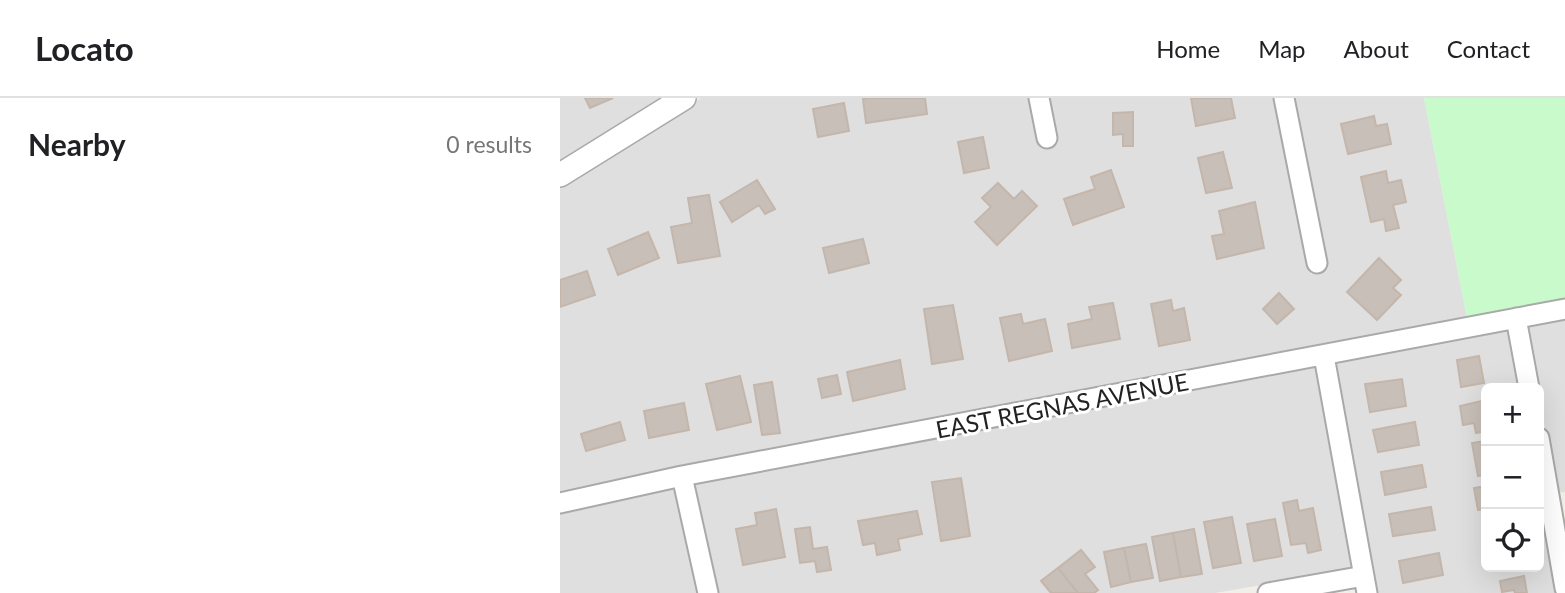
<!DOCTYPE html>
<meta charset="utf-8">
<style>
:root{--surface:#fff;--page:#f2f2f2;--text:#202124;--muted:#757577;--line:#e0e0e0}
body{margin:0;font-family:Lato,sans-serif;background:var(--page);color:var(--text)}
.controls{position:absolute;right:21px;bottom:21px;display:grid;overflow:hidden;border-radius:10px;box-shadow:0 7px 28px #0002}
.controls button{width:63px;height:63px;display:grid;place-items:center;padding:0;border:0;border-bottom:2px solid var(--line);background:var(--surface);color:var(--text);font:35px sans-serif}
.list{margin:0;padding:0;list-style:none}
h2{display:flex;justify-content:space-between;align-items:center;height:91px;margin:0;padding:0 28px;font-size:30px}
h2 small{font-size:23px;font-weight:400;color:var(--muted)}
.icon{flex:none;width:38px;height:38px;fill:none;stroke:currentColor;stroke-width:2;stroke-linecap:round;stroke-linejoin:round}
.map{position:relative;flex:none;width:1005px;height:495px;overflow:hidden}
header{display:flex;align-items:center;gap:42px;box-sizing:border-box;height:98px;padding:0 35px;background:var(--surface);border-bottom:2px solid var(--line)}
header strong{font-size:33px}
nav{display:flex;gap:38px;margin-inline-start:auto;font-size:24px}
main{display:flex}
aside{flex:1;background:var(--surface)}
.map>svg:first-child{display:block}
.residential{fill:#e0dfdf}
.park{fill:#c8facc}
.building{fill:#c7bfb8;stroke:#c4b6ab;stroke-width:2}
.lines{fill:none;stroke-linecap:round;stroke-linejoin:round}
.minor-casing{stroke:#a9a9a9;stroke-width:23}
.tertiary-casing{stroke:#a9a9a9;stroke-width:26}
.minor{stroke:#fff;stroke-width:19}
.tertiary{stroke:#fff;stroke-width:23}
.labels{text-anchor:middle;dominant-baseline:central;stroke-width:6;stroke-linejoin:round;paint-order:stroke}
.street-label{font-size:24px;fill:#222;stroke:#fff}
</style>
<header>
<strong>Locato</strong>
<nav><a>Home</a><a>Map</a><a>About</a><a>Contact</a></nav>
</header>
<main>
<aside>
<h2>Nearby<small>0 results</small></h2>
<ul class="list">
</ul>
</aside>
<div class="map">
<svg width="1005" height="495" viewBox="0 0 1005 495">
<rect width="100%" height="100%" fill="#f2efe9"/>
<path class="residential" d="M0,0H107L0,66Z
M141,0H471L482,50L497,47L487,0H716L751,176L766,172L732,0H864L907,220L0,396V87Z
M1005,220V394L997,395L966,227Z
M950,230L961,290H926V469H979V384L998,495H816L774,265Z
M758,268L795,471L655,495H157L132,386Z
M116,389L140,495H0V415Z"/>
<path class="park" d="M864,0H1005V202L907,220Z"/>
<path class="building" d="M25,0H53L30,10Z
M310,0H365L367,16L306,25L303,1Z
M631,0H671L675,20L636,28Z
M284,5L289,33L258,39L253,11Z
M573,14V48H563V36L553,37V15Z
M814,18L816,28L827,26L831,46L788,56L781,26Z
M423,39L429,70L404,75L398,44Z
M663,54L672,90L646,95L638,60Z
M551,72L564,109L513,127L504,101L535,91L531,79Z
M826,73L828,85L841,82L846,104L833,107L839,130L826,133L824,121L811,124L801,79Z
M197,82L215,111L205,116L199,107L172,124L160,104Z
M438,85L454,101L462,93L477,108L437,147L415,124L431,109L422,100Z
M149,97L160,158L118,165L111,129L132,125L128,100Z
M695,104L704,150L657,161L652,138L664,136L659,113Z
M88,134L99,160L58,177L48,151Z
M303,141L309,165L269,175L263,150Z
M819,160L841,182L833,190L841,197L817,222L787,194Z
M27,173L35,197L0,209V182Z
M719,195L734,211L717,226L703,211Z
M611,202L613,213L624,210L630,242L599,248L591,206Z
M553,205L560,241L512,250L508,226L532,221L529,209Z
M393,207L403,261L372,266L364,211Z
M461,216L463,226L485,221L492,253L449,263L440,220Z
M919,258L924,285L901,289L897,262Z
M340,262L345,291L293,303L287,274Z
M277,277L281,296L262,300L258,281Z
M180,278L191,324L157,332L146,286Z
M842,281L846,308L810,314L805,286Z
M212,284L220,335L202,337L194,287Z
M926,302V333L916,335L914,325L903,327L900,308Z
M124,305L129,332L89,340L84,313Z
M60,324L65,342L26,353L21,336Z
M855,324L859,347L818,354L813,332Z
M926,343V377L918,378L912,345Z
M862,367L866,389L825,397L821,374Z
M401,380L410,438L381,443L372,384Z
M926,388V411L918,412L914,390Z
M737,402L739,413L753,410L761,452L748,455L746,445L731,447L723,405Z
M871,409L875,432L833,438L829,416Z
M216,411L225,459L183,467L176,431L197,427L195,415Z
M357,413L362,436L338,441L340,452L317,457L315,445L303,447L298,423Z
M672,419L681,465L653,470L644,424Z
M715,421L722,458L694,463L687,426Z
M250,429L253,451L267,449L271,472L257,474L255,463L240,465L235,431Z
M634,431L642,476L621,479L613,435Z
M613,435L621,479L600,483L592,439Z
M586,446L593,480L571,484L564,450Z
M564,450L571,484L551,489L544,454Z
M521,452L535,469L525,476L538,492L534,495H518L498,470Z
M879,455L883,477L843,485L839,463Z
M498,470L518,495H491L481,483Z
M964,478L967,495H955L954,492L942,494L940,483Z"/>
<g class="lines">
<defs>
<path id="minor" d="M479,0L487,40
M724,0L757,165
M956,220L969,290
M764,258L807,495
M979,340L1005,490
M122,378L148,495
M0,405L122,378L1005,211
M708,495L804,478"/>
<path id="tertiary" d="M0,77L124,0"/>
</defs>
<use href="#minor" class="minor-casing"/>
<use href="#tertiary" class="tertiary-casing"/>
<use href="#minor" class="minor"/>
<use href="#tertiary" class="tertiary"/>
</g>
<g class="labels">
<g class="street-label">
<text transform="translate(502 307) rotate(-11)">EAST REGNAS AVENUE</text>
</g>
</g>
</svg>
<div class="controls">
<button>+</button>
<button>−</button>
<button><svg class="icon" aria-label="locate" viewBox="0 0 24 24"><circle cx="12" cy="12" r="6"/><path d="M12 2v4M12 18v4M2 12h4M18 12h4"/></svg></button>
</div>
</div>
</main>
